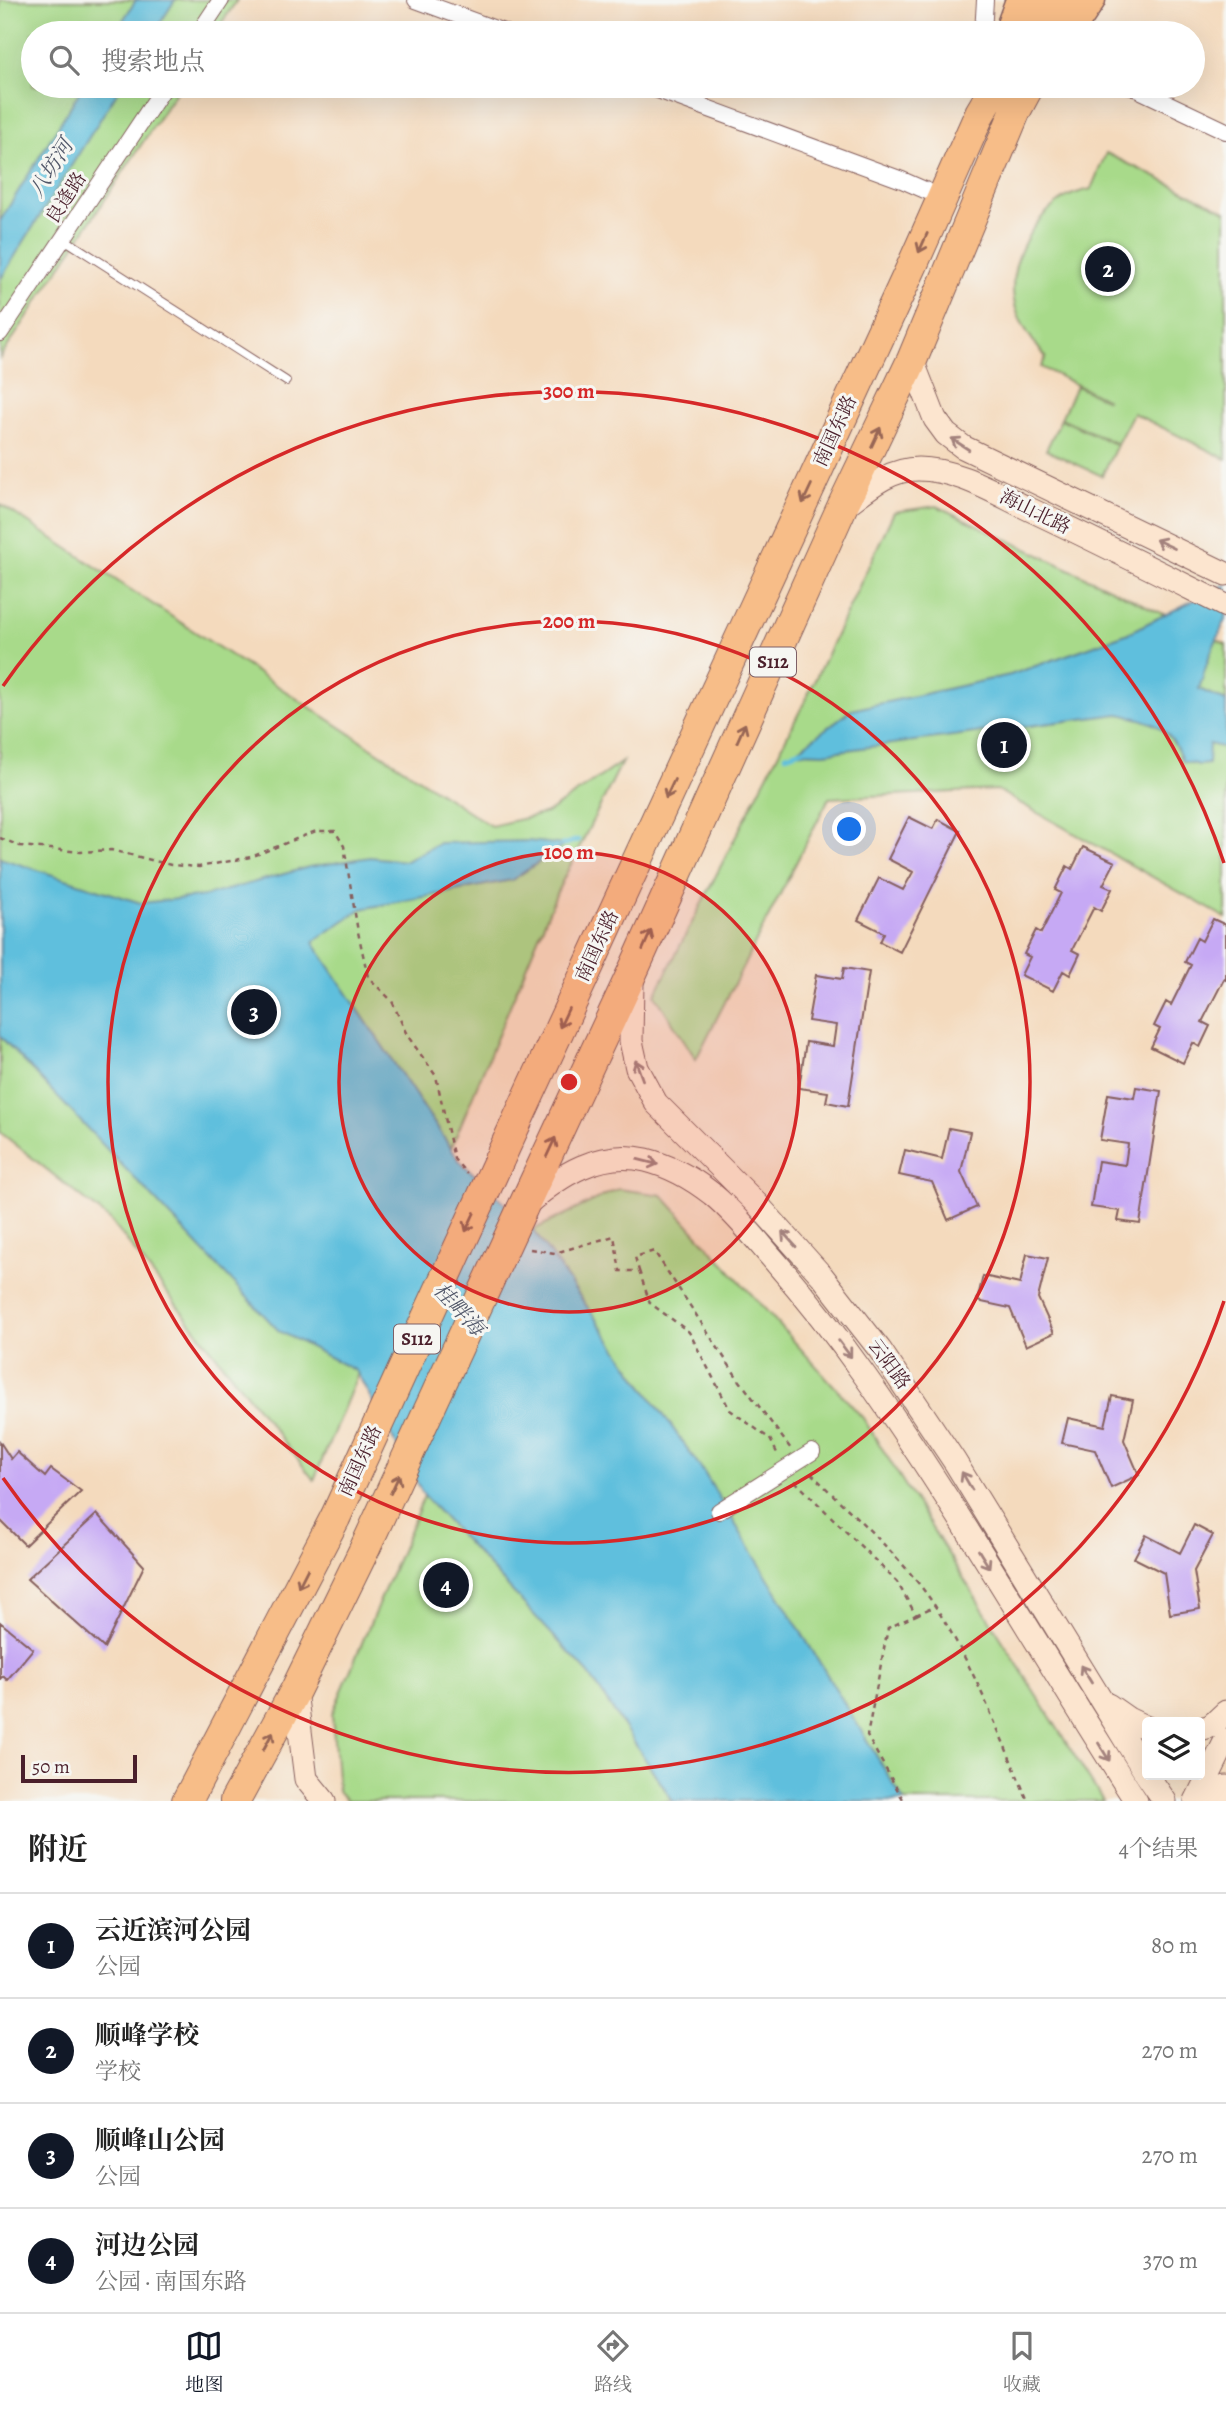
<!DOCTYPE html>
<html lang="zh">
<meta charset="utf-8">
<style>
:root{--surface:#fff;--page:#f2f2f2;--text:#222;--muted:#767676;--line:#e0e0e0;--accent:#111827}
body{margin:0;font-family:Alegreya,"Noto Serif SC",serif;background:var(--page);color:var(--text)}
.controls{position:absolute;right:21px;bottom:21px;display:grid;overflow:hidden;border-radius:7px;box-shadow:0 7px 28px #0002}
.controls button{width:63px;height:63px;display:grid;place-items:center;padding:0;border:0;border-bottom:2px solid var(--line);background:var(--surface);color:var(--text);font:35px sans-serif}
.scale{position:absolute;left:21px;bottom:18px;width:116px;box-sizing:border-box;padding-left:7px;border:4px solid #4a1f2b;border-top:0;font-size:19px;line-height:24px;white-space:nowrap;color:#4a1f2b;-webkit-text-stroke:5px #f6f6f2;paint-order:stroke}
.you{position:absolute;left:850px;top:830px;width:24px;height:24px;margin:-18px;border:5px solid #fff;border-radius:50%;background:#1a73e8;box-shadow:0 0 0 10px #1a73e833}
.badge{display:grid;place-items:center;width:46px;height:46px;border-radius:50%;background:var(--accent);color:#fff;font-size:23px;font-weight:700}
.pin{position:absolute;translate:-50% -50%;border:4px solid #fff;box-shadow:0 2px 7px #0006}
.list{margin:0;padding:0;list-style:none}
h2{display:flex;justify-content:space-between;align-items:center;height:91px;margin:0;padding:0 28px;font-size:30px}
h2 small{font-size:23px;font-weight:400;color:var(--muted)}
.list li{display:grid;grid-template-columns:46px 1fr auto;gap:21px;align-items:center;box-sizing:border-box;height:105px;padding:0 28px;border-top:2px solid var(--line)}
.list b{display:block;font-size:26px;white-space:nowrap}
.list p{margin:0;font-size:23px;white-space:nowrap;color:var(--muted)}
.list em{font-size:23px;font-style:normal;color:var(--muted)}
.icon{flex:none;width:38px;height:38px;fill:none;stroke:currentColor;stroke-width:2;stroke-linecap:round;stroke-linejoin:round}
.map{position:relative;flex:none;width:1226px;height:1801px;overflow:hidden}
.search{position:absolute;background:var(--surface);box-shadow:0 7px 28px #0002;left:21px;right:21px;top:21px;height:77px;display:flex;align-items:center;gap:18px;box-sizing:border-box;padding:0 24px;border-radius:38px;color:var(--muted);font-size:26px}
.sheet{height:511px;background:var(--surface)}
nav{display:flex;justify-content:space-around;align-items:center;box-sizing:border-box;height:98px;border-top:2px solid var(--line);background:var(--surface);font-size:19px;color:var(--muted)}
nav a{display:grid;justify-items:center;gap:4px}
nav .on{color:var(--accent)}
.map>svg:first-child{display:block}
.green{fill:#a8da8a;stroke:#797c5a;stroke-width:2}
.water{fill:#5ebfdd;stroke:#546f84;stroke-width:2}
.lines{fill:none;stroke-linecap:round;stroke-linejoin:round}
.stream{stroke:#5ebfdd;stroke-width:4.5}
.building{fill:#c6a9f4}
.lane-casing{stroke:#86605e;stroke-width:10}
.street-casing{stroke:#86605e;stroke-width:18}
.secondary-casing{stroke:#86605e;stroke-width:25}
.primary-casing{stroke:#86605e;stroke-width:29}
.highway-casing{stroke:#86605e;stroke-width:32}
.path{stroke:#86605e;stroke-width:2.5;stroke-dasharray:5 5;stroke-linecap:butt}
.lane{stroke:#fff;stroke-width:8}
.street{stroke:#fff;stroke-width:16}
.secondary{stroke:#fce5cf;stroke-width:23}
.primary{stroke:#f7bd88;stroke-width:26}
.highway{stroke:#f7bd88;stroke-width:30}
.highway-bridge-casing{stroke:#86605e;stroke-width:32;stroke-linecap:butt}
.highway-bridge{stroke:#f7bd88;stroke-width:30}
.oneway{stroke:#986655}
.oneway2{stroke:#a3827d}
.ring{fill:none;stroke:#d62828;stroke-width:3.5}
.labels{text-anchor:middle;dominant-baseline:central;stroke-width:6;stroke-linejoin:round;paint-order:stroke}
.shield{fill:#f6f6f2;stroke:#7e6067;stroke-width:2}
.shield-label{font-size:18px;font-weight:bold;fill:#4a1f2b}
.street-label{font-size:19px;fill:#4a1f2b;stroke:#f6f6f2}
.water-label{font-size:21px;font-style:italic;fill:#515769;stroke:#f6f6f2}
.centre{fill:#d62828;stroke:#f6f6f2;stroke-width:3.5}
.ring-label{font-size:21px;text-anchor:middle;font-weight:bold;fill:#d62828;stroke:#f6f6f2;stroke-width:6;stroke-linejoin:round;paint-order:stroke}
</style>
<div class="map">
<svg width="1226" height="1801" viewBox="0 0 1226 1801">
<rect width="100%" height="100%" fill="#f6f6f2"/>
<filter id="ink" filterUnits="userSpaceOnUse"><feTurbulence type="fractalNoise" baseFrequency=".0143" numOctaves="2"/><feDisplacementMap in="SourceGraphic" scale="14" xChannelSelector="R" yChannelSelector="G"/><feConvolveMatrix kernelMatrix="1 2 1 2 8 2 1 2 1" color-interpolation-filters="sRGB"/></filter>
<filter id="wash" filterUnits="userSpaceOnUse"><feTurbulence type="fractalNoise" baseFrequency=".00686" numOctaves="4" result="noise"/><feDisplacementMap in="SourceGraphic" scale="28" xChannelSelector="R" yChannelSelector="G"/><feGaussianBlur stdDeviation="1.57" result="paint"/><feColorMatrix in="noise" values="0 0 0 0 0 0 0 0 0 0 0 0 0 0 0 0 0 1.4 0 .05"/><feComposite in="paint" operator="in"/></filter>
<g filter="url(#wash)">
<rect width="100%" height="100%" fill="#f4dabd"/>
<path class="green" d="M0,0H237L215,33H33V86H180L0,358Z
M1106,153L1226,211V459L1133,413L1117,444L1061,418L1076,386L1107,400L1041,367L1046,357C1033,342 1017,320 1014,300C1008,262 1032,218 1065,198C1072,193 1083,191 1091,189Z
M1061,419L1117,445L1102,476L1046,450Z
M0,504L491,826L547,813L622,762L557,892L314,1480L110,1220L0,1132Z
M937,506L1226,644V918L997,790L829,798L696,1059L655,995L805,701L894,512Z
M618,1189L662,1195L863,1418L1103,1801H893L703,1471L533,1230Z
M424,1496L589,1674L673,1801H347L338,1791L332,1714Z"/>
<path class="water" d="M136,0H175L154,33H115Z
M83,86H121L0,280V221Z
M1226,584V619L1210,654L1199,689L1226,701V761L1223,760L1225,748L1209,744L1208,764L1199,765L1182,761C1170,726 1153,721 1119,714L824,753L795,752L851,710L1010,675L1126,634Z
M528,841L565,845L512,880L361,909L313,942L459,1160L533,1230L703,1471L904,1801H673L589,1674L424,1496L356,1371L279,1331L0,1036V858L141,903L205,896L309,867L370,857L406,861L439,843Z"/>
<g class="lines">
<path class="stream" d="M786,755L801,750
M562,845L578,840"/>
</g>
<g id="blocks">
<path class="building" d="M909,817L933,829L938,819L960,831L900,952L880,942L884,933L858,920L879,878L903,890L913,872L888,859Z
M1083,847L1115,862L1103,885L1112,889L1101,911L1094,907L1072,950L1080,954L1070,975L1063,971L1053,991L1021,975L1030,957L1024,954L1036,930L1041,933L1061,893L1055,890L1067,866L1072,869Z
M1213,919L1226,925V980L1224,979L1202,1022L1210,1026L1200,1047L1193,1043L1183,1063L1151,1047L1160,1029L1154,1026L1166,1002L1171,1005L1191,965L1185,962L1197,938L1202,941Z
M844,968L869,972L848,1106L826,1102L828,1092L799,1088L806,1042L833,1046L836,1025L808,1021L816,975L842,979Z
M1136,1087L1161,1091L1140,1224L1118,1221L1120,1211L1091,1207L1098,1161L1125,1165L1128,1144L1100,1140L1108,1094L1134,1098Z
M949,1128L970,1132L961,1172L977,1207L948,1220L932,1182L899,1175L905,1150L942,1159Z
M1027,1254L1048,1258L1038,1298L1054,1333L1026,1346L1010,1308L977,1301L983,1276L1020,1284Z
M1112,1396L1133,1400L1124,1440L1139,1475L1111,1488L1095,1450L1062,1443L1068,1418L1105,1426Z
M0,1442L11,1459L17,1452L45,1477L51,1469L81,1491L25,1545L0,1520Z
M97,1514L144,1566L104,1648L27,1579Z
M1194,1525L1213,1535L1194,1571L1200,1609L1170,1614L1164,1573L1134,1558L1146,1535L1180,1553Z
M0,1622L33,1649L7,1680L3,1676L0,1679Z"/>
</g>
</g>
<g filter="url(#ink)">
<use href="#blocks" fill-opacity="0" stroke="#86605e" stroke-width="2"/>
<g class="lines">
<defs>
<path id="lane" d="M64,239L286,381"/>
<path id="street" d="M416,0L506,33
M199,33L221,0
M983,33L985,0
M647,86L902,180L943,198
M1131,86L1226,131
M0,333L165,86
M719,1511L812,1452"/>
<path id="secondary" d="M912,360L935,419L946,434L963,447L1226,574
M843,507C866,490 888,469 918,469C957,469 995,493 1029,509C1095,540 1160,573 1226,606
M632,982L631,1041L637,1068L656,1103L758,1205L822,1276L880,1350L955,1462L1147,1775
M527,1204C560,1175 600,1149 646,1160C670,1166 693,1179 712,1194C735,1213 754,1237 773,1259C806,1297 836,1335 865,1376C962,1513 1045,1660 1136,1801
M295,1691L306,1779L324,1801
M1108,1705L1128,1719L1147,1728
M1200,1729L1211,1726L1226,1712
M1147,1775L1165,1801
M1196,1801L1226,1740
M1219,1801L1226,1787"/>
<path id="primary" d="M1007,33L1019,0
M1070,33L1092,0"/>
<path id="highway" d="M1027,33L1045,0
M1058,33L1074,0
M499,1160L912,266L980,113L996,86
M522,1209L632,973L842,507L912,360L1015,112L1029,86
M187,1801L335,1518
M235,1801L295,1691L366,1546"/>
</defs>
<use href="#lane" class="lane-casing"/>
<use href="#street" class="street-casing"/>
<use href="#secondary" class="secondary-casing"/>
<use href="#primary" class="primary-casing"/>
<use href="#highway" class="highway-casing"/>
<path class="path" d="M0,838L20,846L81,852L111,850L171,865L199,867L251,857L316,831H335L344,846L358,932L368,977L392,1001L407,1035L436,1076L454,1159L467,1174
M530,1249L555,1253L614,1236L620,1271H639L635,1257L654,1251L737,1377L791,1449
M639,1271L650,1303L689,1332L730,1410L770,1439L778,1455
M811,1473C853,1516 902,1556 935,1606C974,1666 1000,1736 1028,1801
M795,1481L897,1582L916,1615L888,1628L867,1736L904,1801
M916,1615L935,1606"/>
<use href="#lane" class="lane"/>
<use href="#street" class="street"/>
<use href="#secondary" class="secondary"/>
<use href="#primary" class="primary"/>
<use href="#highway" class="highway"/>
<defs>
<path id="highway-bridge" d="M335,1518L499,1160
M366,1546L522,1209"/>
</defs>
<use href="#highway-bridge" class="highway-bridge-casing"/>
<use href="#highway-bridge" class="highway-bridge"/>
</g>
<defs><path id="oneway-shaft" d="M-6 0H5M1.5-3L5.5 0L1.5 3" fill="none" stroke-width="1.6" stroke-linecap="round" stroke-linejoin="round" transform="scale(1.75)"/></defs>
<g class="oneway">
<use href="#oneway-shaft" transform="translate(923 243) rotate(114)"/>
<use href="#oneway-shaft" transform="translate(876 437) rotate(-65)"/>
<use href="#oneway-shaft" transform="translate(807 494) rotate(115)"/>
<use href="#oneway-shaft" transform="translate(741 733) rotate(-66)"/>
<use href="#oneway-shaft" transform="translate(670 789) rotate(115)"/>
<use href="#oneway-shaft" transform="translate(647 940) rotate(-66)"/>
<use href="#oneway-shaft" transform="translate(564 1018) rotate(115)"/>
<use href="#oneway-shaft" transform="translate(551 1147) rotate(-65)"/>
<use href="#oneway-shaft" transform="translate(470 1222) rotate(115)"/>
<use href="#oneway-shaft" transform="translate(395 1484) rotate(-65)"/>
<use href="#oneway-shaft" transform="translate(303 1578) rotate(117)"/>
<use href="#oneway-shaft" transform="translate(268 1741) rotate(-62)"/>
</g>
<g class="oneway2">
<use href="#oneway-shaft" transform="translate(960 444) rotate(-147)"/>
<use href="#oneway-shaft" transform="translate(1165 544) rotate(-155)"/>
<use href="#oneway-shaft" transform="translate(639 1070) rotate(-110)"/>
<use href="#oneway-shaft" transform="translate(648 1162) rotate(14)"/>
<use href="#oneway-shaft" transform="translate(789 1239) rotate(-132)"/>
<use href="#oneway-shaft" transform="translate(845 1349) rotate(53)"/>
<use href="#oneway-shaft" transform="translate(967 1481) rotate(-120)"/>
<use href="#oneway-shaft" transform="translate(984 1559) rotate(58)"/>
<use href="#oneway-shaft" transform="translate(1086 1674) rotate(-122)"/>
<use href="#oneway-shaft" transform="translate(1104 1752) rotate(58)"/>
</g>
</g>
<circle cx="569" cy="1082" r="230" fill="#d62828" fill-opacity=".12"/>
<g class="ring">
<circle cx="569" cy="1082" r="230"/>
<circle cx="569" cy="1082" r="461"/>
<path d="M1224 1301A691 691 0 0 1 3 1478M3 686A691 691 0 0 1 1224 863"/>
</g>
<g class="labels">
<g class="shield">
<rect x="750" y="647.5" width="46" height="29" rx="5"/>
<rect x="394" y="1324.5" width="46" height="29" rx="5"/>
</g>
<g class="shield-label">
<text x="773" y="662">S112</text>
<text x="417" y="1339">S112</text>
</g>
<g class="street-label">
<text transform="translate(66 198) rotate(-57)">良逢路</text>
<text transform="translate(835 431) rotate(-65)">南国东路</text>
<text transform="translate(1035 512) rotate(26)">海山北路</text>
<text transform="translate(597 946) rotate(-65)">南国东路</text>
<text transform="translate(889 1364) rotate(54)">云阳路</text>
<text transform="translate(360 1461) rotate(-65)">南国东路</text>
</g>
<g class="water-label">
<text transform="translate(51 168) rotate(-58)">八坊河</text>
<text transform="translate(459 1309) rotate(47)">桂畔海</text>
</g>
</g>
<circle cx="569" cy="1082" r="10" class="centre"/>
<g class="ring-label">
<text x="569" y="398">300 m</text>
<text x="569" y="628">200 m</text>
<text x="569" y="859">100 m</text>
</g>
</svg>
<div class="controls">
<button><svg class="icon" aria-label="layers" viewBox="0 0 24 24"><path d="M12 4l9 5-9 5-9-5zM3 14l9 5 9-5"/></svg></button>
</div>
<div class="scale">50 m</div>
<div class="you"></div>
<div class="pin badge" style="left:1004px;top:745px">1</div>
<div class="pin badge" style="left:1108px;top:269px">2</div>
<div class="pin badge" style="left:254px;top:1012px">3</div>
<div class="pin badge" style="left:446px;top:1585px">4</div>
<div class="search"><svg class="icon" aria-label="search" viewBox="0 0 24 24"><circle cx="10" cy="10" r="6"/><path d="M15 15l6 6"/></svg>搜索地点</div>
</div>
<section class="sheet">
<h2>附近<small>4个结果</small></h2>
<ul class="list">
<li><span class="badge">1</span><div><b>云近滨河公园</b><p>公园</p></div><em>80 m</em></li>
<li><span class="badge">2</span><div><b>顺峰学校</b><p>学校</p></div><em>270 m</em></li>
<li><span class="badge">3</span><div><b>顺峰山公园</b><p>公园</p></div><em>270 m</em></li>
<li><span class="badge">4</span><div><b>河边公园</b><p>公园 · 南国东路</p></div><em>370 m</em></li>
</ul>
</section>
<nav>
<a class="on"><svg class="icon" aria-label="map" viewBox="0 0 24 24"><path d="M3 6l6-2 6 2 6-2v14l-6 2-6-2-6 2zM9 4v14M15 6v14"/></svg>地图</a>
<a><svg class="icon" aria-label="directions" viewBox="0 0 24 24"><path d="M12 3l9 9-9 9-9-9zM9 14v-3h6M13 9l2 2-2 2"/></svg>路线</a>
<a><svg class="icon" aria-label="saved" viewBox="0 0 24 24"><path d="M7 4h10v16l-5-4-5 4z"/></svg>收藏</a>
</nav>
